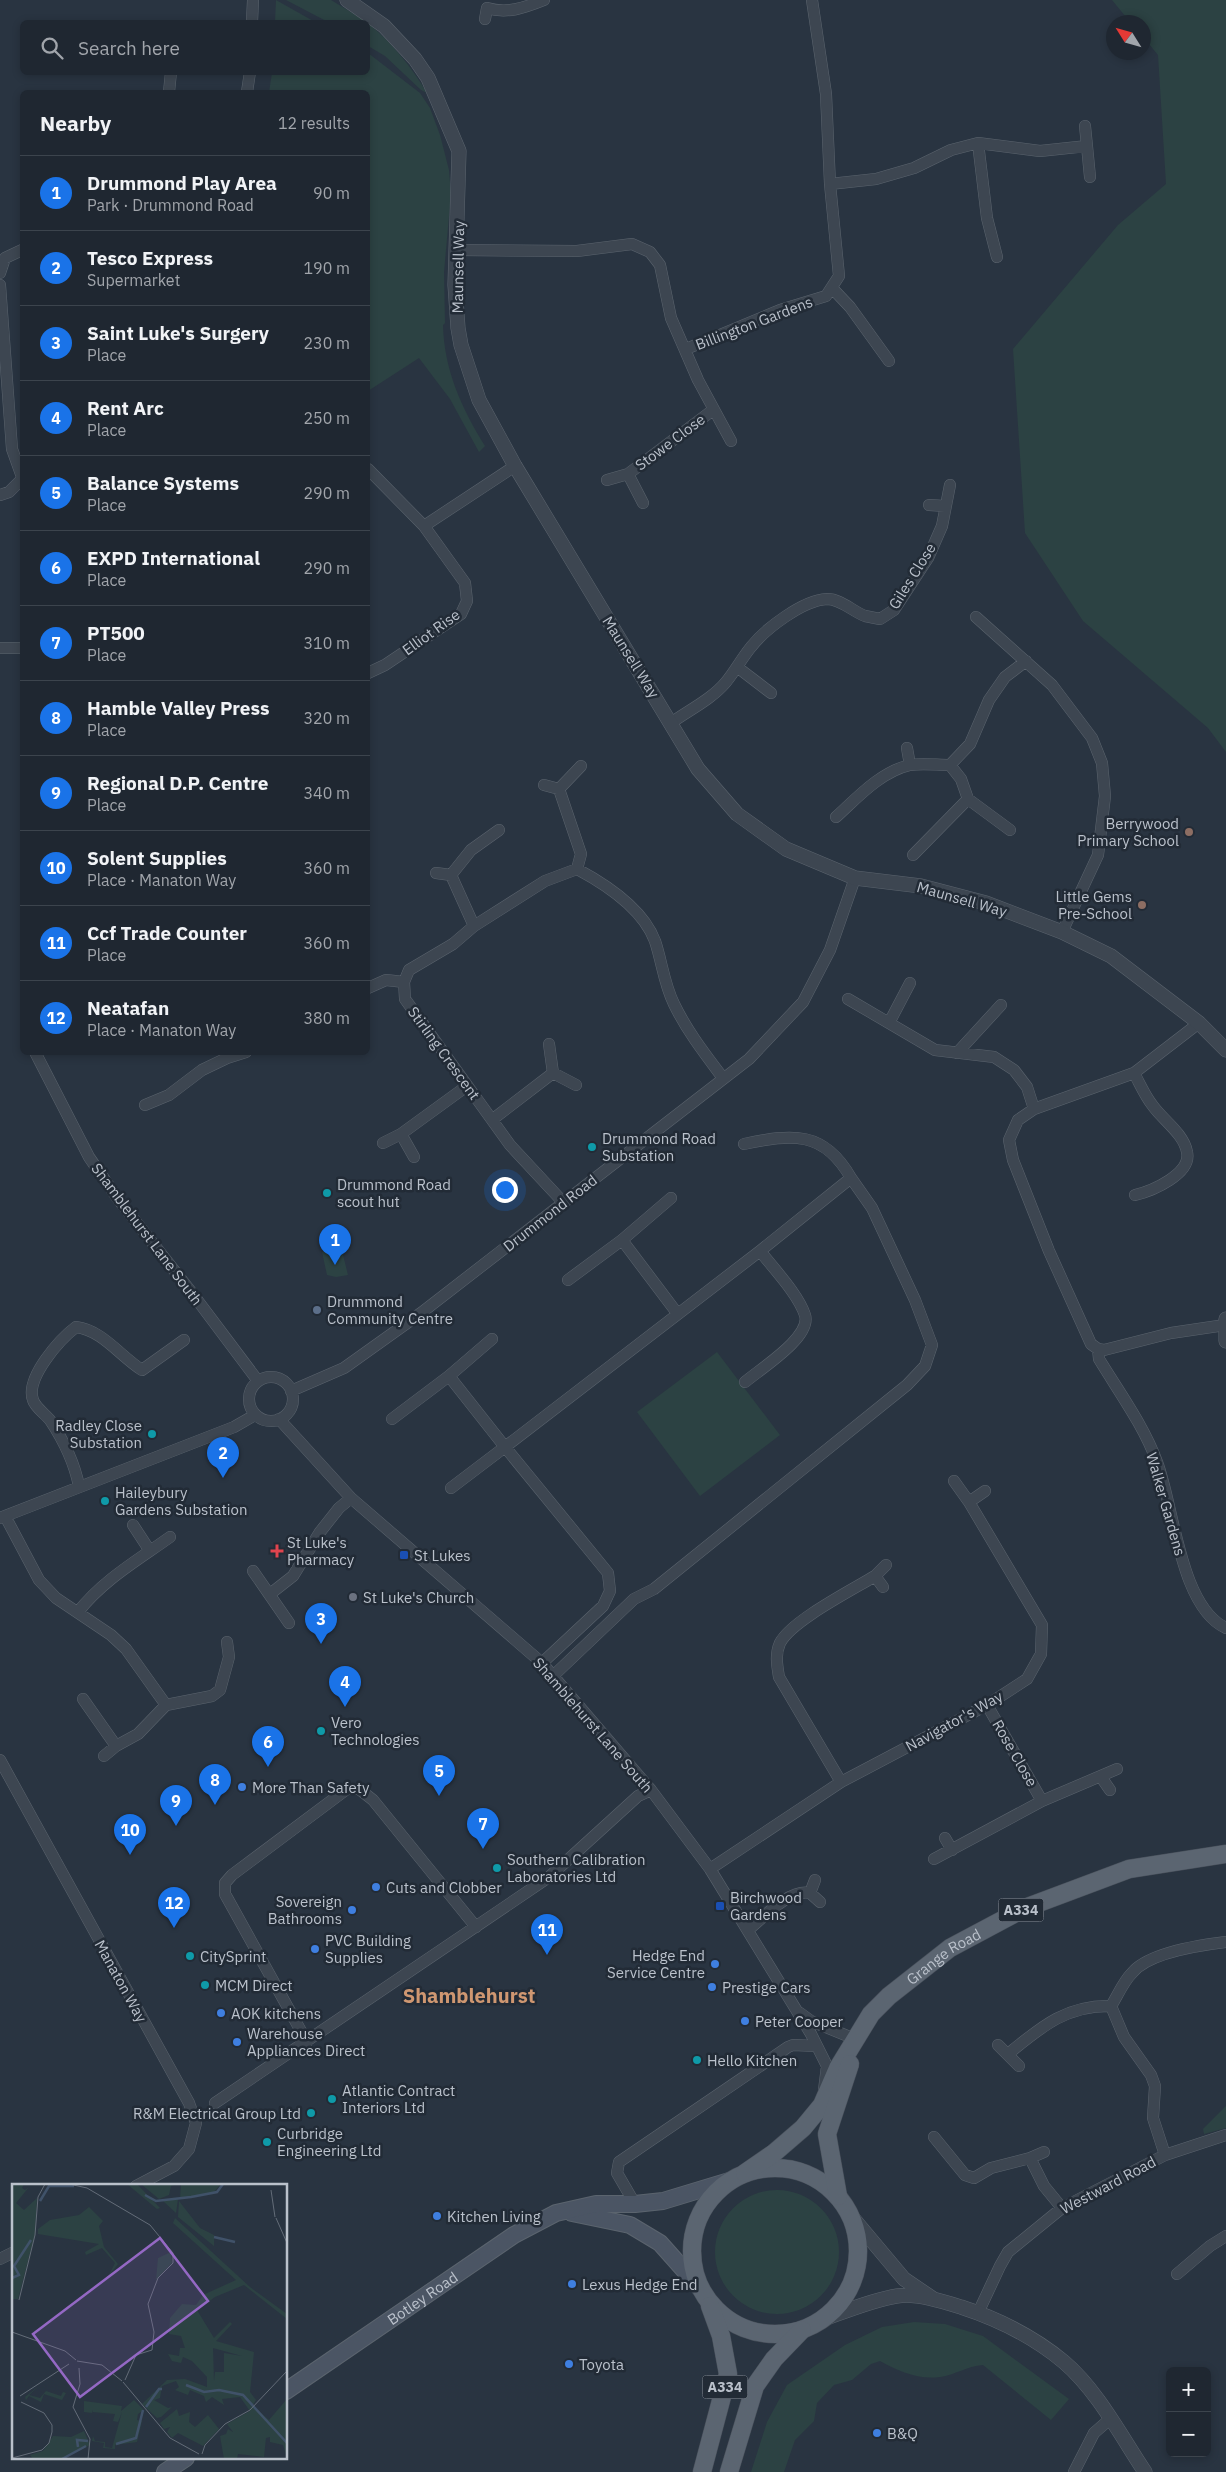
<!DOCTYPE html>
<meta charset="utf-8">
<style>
:root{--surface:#1f2731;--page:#2c333d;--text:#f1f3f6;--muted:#a1a5ab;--line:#3c444d;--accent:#1a73e8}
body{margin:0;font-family:"IBM Plex Sans",sans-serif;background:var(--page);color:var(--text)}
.controls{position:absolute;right:15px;bottom:15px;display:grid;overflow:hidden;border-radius:8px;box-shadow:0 2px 8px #0003}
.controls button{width:45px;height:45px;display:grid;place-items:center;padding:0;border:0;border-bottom:1px solid var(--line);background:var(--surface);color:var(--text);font:25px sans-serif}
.compass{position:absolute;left:1106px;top:15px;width:45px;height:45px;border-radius:50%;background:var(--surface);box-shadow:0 2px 8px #0003;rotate:307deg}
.you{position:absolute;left:504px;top:1189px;width:18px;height:18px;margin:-12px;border:4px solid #fff;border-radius:50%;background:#1a73e8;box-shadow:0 0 0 8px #1a73e833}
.badge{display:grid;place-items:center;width:32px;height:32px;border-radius:50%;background:var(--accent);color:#fff;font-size:16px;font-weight:700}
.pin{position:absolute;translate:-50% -41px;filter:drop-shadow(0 1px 2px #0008)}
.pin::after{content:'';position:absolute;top:26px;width:18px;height:15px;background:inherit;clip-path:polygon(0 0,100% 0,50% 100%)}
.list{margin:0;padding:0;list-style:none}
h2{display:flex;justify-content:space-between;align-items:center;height:65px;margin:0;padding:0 20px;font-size:21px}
h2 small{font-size:16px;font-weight:400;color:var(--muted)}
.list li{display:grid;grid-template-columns:32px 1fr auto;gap:15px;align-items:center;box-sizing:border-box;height:75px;padding:0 20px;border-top:1px solid var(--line)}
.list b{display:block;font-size:19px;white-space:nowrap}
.list p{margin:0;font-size:16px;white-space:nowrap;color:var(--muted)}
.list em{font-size:16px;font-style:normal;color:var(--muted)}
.icon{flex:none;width:28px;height:28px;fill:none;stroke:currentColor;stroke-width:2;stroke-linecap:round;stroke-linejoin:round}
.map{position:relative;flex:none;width:1226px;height:2472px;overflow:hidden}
.search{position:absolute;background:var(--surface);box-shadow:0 2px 8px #0003;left:20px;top:20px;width:350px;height:55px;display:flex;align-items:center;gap:12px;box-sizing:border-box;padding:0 18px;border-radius:8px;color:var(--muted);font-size:19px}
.panel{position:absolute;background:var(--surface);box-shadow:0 2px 8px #0003;left:20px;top:90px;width:350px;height:965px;border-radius:8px}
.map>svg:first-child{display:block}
.green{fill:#2c4243}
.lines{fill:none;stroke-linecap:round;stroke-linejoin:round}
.minor-casing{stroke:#5b646e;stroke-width:12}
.tertiary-casing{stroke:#5b646e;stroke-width:15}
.secondary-casing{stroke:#5b646e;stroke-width:18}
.primary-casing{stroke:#474f5a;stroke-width:19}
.minor{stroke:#3d4651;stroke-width:11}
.tertiary{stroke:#3d4651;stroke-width:14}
.secondary{stroke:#4b5564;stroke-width:16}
.primary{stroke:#5b6571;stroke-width:18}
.education-dot{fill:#8d6e63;stroke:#222b36;stroke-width:2}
.culture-dot{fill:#0f9aa8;stroke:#222b36;stroke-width:2}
.service-dot{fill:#5c6f8a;stroke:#222b36;stroke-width:2}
.health-dot{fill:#e0444e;stroke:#222b36;stroke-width:2}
.transit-dot{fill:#1a4fb4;stroke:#222b36;stroke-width:2}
.worship-dot{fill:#6b7280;stroke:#222b36;stroke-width:2}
.shop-dot{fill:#3f7fe0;stroke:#222b36;stroke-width:2}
.labels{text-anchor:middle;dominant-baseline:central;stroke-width:5;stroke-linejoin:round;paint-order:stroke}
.shield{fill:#222b36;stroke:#8c949e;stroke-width:1}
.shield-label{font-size:14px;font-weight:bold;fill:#bac1cb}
.street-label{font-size:15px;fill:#bac1cb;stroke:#222b36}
.poi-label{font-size:15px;fill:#bac1cb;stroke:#222b36;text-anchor:start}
.district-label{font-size:20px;font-weight:bold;fill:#cf9771;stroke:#222b36}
.inset-river{fill:none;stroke:#405269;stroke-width:2.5}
.inset-road{fill:none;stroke:#636c78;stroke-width:1}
.view{fill:#9468c4;fill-opacity:0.15;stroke:#9468c4;stroke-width:2.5}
.inset-edge{fill:none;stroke:#bac1cb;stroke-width:2.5}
</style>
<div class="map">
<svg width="1226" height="2472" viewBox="0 0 1226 2472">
<rect width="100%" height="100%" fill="#293441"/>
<path class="green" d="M276,0L315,22H275Z
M286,0H331L367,22H328Z
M1112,0H1226V752L1208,728L1083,621L1025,533L1013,349L1118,225L1166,184L1158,55L1144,38V22H1130Z
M368,23C392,43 411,66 427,93L421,90L385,56L368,46Z
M368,53L420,93L430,108L440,135L449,170L451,194L444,272L445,323L443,325C444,370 462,409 485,446L479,452L450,399L419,358L368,391V92H269L272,73L368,72Z
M333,1249L342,1251L348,1275L336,1277L327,1275L322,1252Z
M717,1352L780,1435L700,1496L637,1412Z
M1226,2106V2128L1204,2134L1203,2129Z
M715 2252a62 62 0 1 1 124 0a62 62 0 1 1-124 0Z
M914,2322L945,2324L983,2336L1069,2399L1051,2420L983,2365C967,2366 955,2375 940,2377C918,2380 898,2371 880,2361L871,2364L852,2380L834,2385L817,2403L814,2421L795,2440L784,2472H751L767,2422L787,2385L845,2345L882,2327Z"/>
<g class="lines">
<defs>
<path id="minor" d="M485,19L487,8C507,14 524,8 544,0
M252,22L253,0
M169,92L171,72
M247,92L250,72
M978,143L987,218L997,257
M1087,146L1090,177
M830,184L876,179L914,168L951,150L978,143L1040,151L1087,146L1085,126
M457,250L577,251L632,244L650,252L660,265L671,318L698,380L731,441
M0,273L5,258L22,250
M0,285L12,449L22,477
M832,288L850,307L889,361
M686,349L780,310L826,296L839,276L830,184L826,94L812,0
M368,469L424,526L465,583L467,601L461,614L385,665L368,673
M628,474L643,503
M607,480L628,474L713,410
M0,495L9,492L22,479
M929,505L945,506
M424,526L515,466
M976,617L1052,685L1092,738L1102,763L1105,796L1098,855L1062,932
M0,648H22
M737,667L771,693
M671,723C689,710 712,699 726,682C735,671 742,658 751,647C765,629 803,600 827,599C841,599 852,611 865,616C870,617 875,618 880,619L894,610L928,558L942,526L950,485
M907,748L910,765
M950,765L961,779L968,799L1010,830
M544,785L559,789L581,854L577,869
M559,789L581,766
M836,817C857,798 880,772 910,765C922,763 937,765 950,765L970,744L989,700L1005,677L1026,661
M913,855L968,799
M436,873L451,875
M474,926L451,875L471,850L499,830
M368,988L386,980L404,982
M848,999L935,1050L994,1057L1014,1070L1027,1087L1034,1109
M889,1023L910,983
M1199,1023L1134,1073L1034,1109L1018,1120L1009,1140L1013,1160L1049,1251L1091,1344L1098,1349L1104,1350L1171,1333L1225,1325
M35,1052L89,1157L118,1199L192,1293L258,1381
M957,1053L1001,1005
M553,1073L576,1085
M1134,1073C1140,1084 1145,1096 1153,1106C1163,1120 1184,1134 1187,1152C1192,1174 1152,1191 1135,1195
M145,1105L169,1095L202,1070L227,1058L246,1052
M493,1119L553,1073L549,1044
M401,1134L414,1157
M383,1143L401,1134L467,1086
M744,1144C792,1134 824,1130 851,1178
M563,1202L510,1145L405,999L404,982L409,970L453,944L474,926L545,881L577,869C607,885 643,909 655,941C662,962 664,984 674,1004C687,1031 705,1054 723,1078
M622,1240L677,1313
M568,1280L622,1240L671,1198
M1098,1349L1099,1359C1119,1392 1144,1426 1157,1462C1174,1507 1180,1607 1226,1628
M449,1376L505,1447L451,1488
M249 1399a22 22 0 1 1 44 0a22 22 0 1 1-44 0Z
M745,1382C760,1369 812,1337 805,1315C798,1294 774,1269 760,1251
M291,1391L344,1368L421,1313L749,1059L803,1002L830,950L855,878
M279,1419L351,1498L542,1663L651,1790L710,1869L811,2034L827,2066L824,2090
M392,1419L449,1376L492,1339
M79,1486C74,1461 64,1441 50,1420C45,1414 35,1407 33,1400C25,1378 60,1339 76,1327C102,1330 120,1356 142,1370L184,1340
M969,1502L985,1491
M5,1516L39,1580L56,1598L111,1635L126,1649L166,1705
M0,1518L234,1427L255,1415
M133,1525L150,1551
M253,1571L289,1623
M875,1576L886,1565
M270,1594L293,1576L320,1532L339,1508L351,1498
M78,1612C103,1580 138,1560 170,1537
M542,1663L603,1606L610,1591L608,1573L505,1447L760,1251L851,1178L872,1208L915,1300L932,1345L925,1366L907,1385L654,1589L634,1599L553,1676
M83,1699L116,1746
M987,1705L1042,1801
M104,1756L116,1746L138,1734L166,1705L212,1696L220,1690L229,1657L227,1642
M0,1760L189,2103L196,2123L189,2149L174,2166L136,2186
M1101,1777L1110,1790
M841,1782L779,1677C777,1665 775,1654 780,1643C791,1621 852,1590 875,1576L883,1587
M945,1838L952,1850
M934,1859L1042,1801L1117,1769
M710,1869L841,1782L987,1705L1027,1679L1041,1654L1042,1625L969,1502L954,1481
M810,1893L820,1902
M748,1930C764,1917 789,1889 810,1893L815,1880
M1111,2006C1118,1995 1123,1982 1132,1973C1148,1953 1201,1945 1226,1942
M800,2013L811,2021L855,2039
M307,2042L225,1894V1883L232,1875L347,1789H359L373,1800L476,1927
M998,2045L1019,2066
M1008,2054C1041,2027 1066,2005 1111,2006L1124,2037L1151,2075L1155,2086L1153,2118L1165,2155
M215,2103L549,1877L638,1796L651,1790
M934,2137L965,2175L974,2178L991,2168L1030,2158L1044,2152
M1030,2158L1044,2186L1062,2208
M635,2204L617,2173L619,2162L788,2047L793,2045L816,2046
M0,2259L14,2252
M1177,2274L1210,2246L1226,2236
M978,2313L1000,2266L1008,2252L1062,2208L1165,2155L1226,2135
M1074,2472L1094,2433L1110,2419"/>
<path id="tertiary" d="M347,0L384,26L415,59L428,78L459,151L455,285L458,328L461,345L479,400L515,466L698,769L737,814L786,849L855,878L921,886L986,903L1062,932L1111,956L1199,1023L1226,1050
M1226,1319V1341
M852,2217L904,2279L932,2298
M821,2320C846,2311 872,2300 897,2296C917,2293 942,2301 961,2307C998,2319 1034,2337 1064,2362C1097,2390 1121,2436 1145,2472"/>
<g id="secondary">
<path d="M572,2213L630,2225L660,2243L700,2288"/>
<path id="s1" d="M286,2391L514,2235L556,2213L596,2204H635L663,2201L729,2181"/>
<path d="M165,2472L186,2458"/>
</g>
<g id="primary">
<circle cx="775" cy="2251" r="83"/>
<path id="s2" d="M745,2173L774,2153L803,2128L822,2105L838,2068L871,2014L889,1996L950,1948L1025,1908L1129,1869L1226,1854"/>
<path d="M838,2196L827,2134L850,2064"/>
<path d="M702,2472L728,2374L721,2336L710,2306"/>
<path d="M729,2472L755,2386L774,2359L802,2330"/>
</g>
</defs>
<use href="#minor" class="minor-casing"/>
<use href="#tertiary" class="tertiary-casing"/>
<use href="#secondary" class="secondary-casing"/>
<use href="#primary" class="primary-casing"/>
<use href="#minor" class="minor"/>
<use href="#tertiary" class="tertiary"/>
<use href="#secondary" class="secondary"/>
<use href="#primary" class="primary"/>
</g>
<g class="education-dot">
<circle cx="1189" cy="832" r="5"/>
<circle cx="1142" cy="905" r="5"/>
</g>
<g class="culture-dot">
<circle cx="592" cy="1147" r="5"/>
<circle cx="327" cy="1193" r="5"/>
<circle cx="152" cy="1434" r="5"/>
<circle cx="105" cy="1501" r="5"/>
<circle cx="321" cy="1731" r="5"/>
<circle cx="497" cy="1868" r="5"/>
<circle cx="190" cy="1956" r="5"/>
<circle cx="205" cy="1985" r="5"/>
<circle cx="697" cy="2060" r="5"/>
<circle cx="332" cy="2099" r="5"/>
<circle cx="311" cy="2113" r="5"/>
<circle cx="267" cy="2142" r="5"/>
</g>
<circle class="service-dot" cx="317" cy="1310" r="5"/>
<path class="health-dot" d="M274.5 1543.5h5v5h5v5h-5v5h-5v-5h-5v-5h5z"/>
<g class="transit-dot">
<rect x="399" y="1550" width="10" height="10" rx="2.5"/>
<rect x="715" y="1901" width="10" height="10" rx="2.5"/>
</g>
<circle class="worship-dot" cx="353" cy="1597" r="5"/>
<g class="shop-dot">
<circle cx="242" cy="1787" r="5"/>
<circle cx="376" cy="1887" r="5"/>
<circle cx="352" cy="1910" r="5"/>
<circle cx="315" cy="1949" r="5"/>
<circle cx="715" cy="1964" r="5"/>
<circle cx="712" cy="1987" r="5"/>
<circle cx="221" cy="2013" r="5"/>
<circle cx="745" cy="2021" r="5"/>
<circle cx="237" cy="2042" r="5"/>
<circle cx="437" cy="2216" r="5"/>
<circle cx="572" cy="2284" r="5"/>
<circle cx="569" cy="2364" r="5"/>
<circle cx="877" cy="2433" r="5"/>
</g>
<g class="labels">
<g class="shield">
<rect x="998.5" y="1898.5" width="45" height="23" rx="4"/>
<rect x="702.5" y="2375.5" width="45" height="23" rx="4"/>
</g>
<g class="shield-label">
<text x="1021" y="1910">A334</text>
<text x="725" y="2387">A334</text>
</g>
<g class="street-label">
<text transform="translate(458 267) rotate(-89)">Maunsell Way</text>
<text transform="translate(754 323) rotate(-21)">Billington Gardens</text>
<text transform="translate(670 442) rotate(-37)">Stowe Close</text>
<text transform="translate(912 576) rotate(-58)">Giles Close</text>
<text transform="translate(431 632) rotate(-36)">Elliot Rise</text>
<text transform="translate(631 657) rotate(58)">Maunsell Way</text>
<text transform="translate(962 899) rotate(16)">Maunsell Way</text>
<text transform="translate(444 1053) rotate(54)">Stirling Crescent</text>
<text transform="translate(550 1213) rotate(-38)">Drummond Road</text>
<text transform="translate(147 1234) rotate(53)">Shamblehurst Lane South</text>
<text transform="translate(1166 1504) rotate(74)">Walker Gardens</text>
<text transform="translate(954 1721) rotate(-29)">Navigator's Way</text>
<text transform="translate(593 1725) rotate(49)">Shamblehurst Lane South</text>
<text transform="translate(1015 1753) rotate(60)">Rose Close</text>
<text stroke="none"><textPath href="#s2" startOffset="300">Grange Road</textPath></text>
<text transform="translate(121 1981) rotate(61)">Manaton Way</text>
<text transform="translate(1108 2185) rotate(-28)">Westward Road</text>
<text stroke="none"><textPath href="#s1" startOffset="165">Botley Road</textPath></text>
</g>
<g class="poi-label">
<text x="1179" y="823" text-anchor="end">Berrywood<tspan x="1179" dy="17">Primary School</tspan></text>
<text x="1132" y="896" text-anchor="end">Little Gems<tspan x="1132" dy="17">Pre-School</tspan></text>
<text x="602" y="1138">Drummond Road<tspan x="602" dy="17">Substation</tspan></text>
<text x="337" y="1184">Drummond Road<tspan x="337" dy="17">scout hut</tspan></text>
<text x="327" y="1301">Drummond<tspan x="327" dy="17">Community Centre</tspan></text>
<text x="142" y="1425" text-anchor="end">Radley Close<tspan x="142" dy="17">Substation</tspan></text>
<text x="115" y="1492">Haileybury<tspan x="115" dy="17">Gardens Substation</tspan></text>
<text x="287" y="1542">St Luke's<tspan x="287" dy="17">Pharmacy</tspan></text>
<text x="414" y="1555">St Lukes</text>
<text x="363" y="1597">St Luke's Church</text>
<text x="331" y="1722">Vero<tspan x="331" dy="17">Technologies</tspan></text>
<text x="252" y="1787">More Than Safety</text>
<text x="507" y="1859">Southern Calibration<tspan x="507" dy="17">Laboratories Ltd</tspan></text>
<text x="386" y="1887">Cuts and Clobber</text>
<text x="730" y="1897">Birchwood<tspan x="730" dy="17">Gardens</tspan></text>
<text x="342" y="1901" text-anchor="end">Sovereign<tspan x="342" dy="17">Bathrooms</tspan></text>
<text x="325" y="1940">PVC Building<tspan x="325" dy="17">Supplies</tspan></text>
<text x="705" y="1955" text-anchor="end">Hedge End<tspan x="705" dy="17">Service Centre</tspan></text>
<text x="200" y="1956">CitySprint</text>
<text x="215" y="1985">MCM Direct</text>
<text x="722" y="1987">Prestige Cars</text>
<text x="231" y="2013">AOK kitchens</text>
<text x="755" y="2021">Peter Cooper</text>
<text x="247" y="2033">Warehouse<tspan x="247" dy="17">Appliances Direct</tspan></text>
<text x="707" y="2060">Hello Kitchen</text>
<text x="342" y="2090">Atlantic Contract<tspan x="342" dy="17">Interiors Ltd</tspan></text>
<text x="301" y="2113" text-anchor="end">R&amp;M Electrical Group Ltd</text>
<text x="277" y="2133">Curbridge<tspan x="277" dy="17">Engineering Ltd</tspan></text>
<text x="447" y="2216">Kitchen Living</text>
<text x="582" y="2284">Lexus Hedge End</text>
<text x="579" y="2364">Toyota</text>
<text x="887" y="2433">B&amp;Q</text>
</g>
<g class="district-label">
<text x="469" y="1995">Shamblehurst</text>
</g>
</g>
<g transform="translate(12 2184)">
<rect width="275" height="275" fill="#293441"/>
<path d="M0,0H12L10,4L13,6L17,3L4,19L12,26L25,14L23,50L6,115H0ZM115,0H125L148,24L145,25ZM129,0H166L159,2L157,11L147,15ZM169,0H209L202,8L168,15ZM166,15L164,29L151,17L153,16ZM167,17L188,44L202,51V62L166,33ZM77,23L91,37L87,42L92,63L106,80L96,93L103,79L90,64L74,71L73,68L87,60L26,50V45L38,36L67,31ZM163,34L238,103L275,130V135L232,101L203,113L185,126L202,154L218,138L220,140L204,157L242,168L238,208L244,216L241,221L243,224L257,236L275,215V273L271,261L258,258V253L254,254L252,273L226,270L225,275H212L208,252L214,250L216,245L221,248L215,240L238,227L228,213L210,215L212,221L200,213L194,218L192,212L178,206L176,211L163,206L167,203L164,197L150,202L148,214L142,216L156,224L160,223L149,233L145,234L130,220L155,196L173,195L195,203V193L180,177L171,173L169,179L160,177L156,170L167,172L168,164H173L169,152L157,150L158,134L170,120L184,121L191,111L224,96L161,39ZM201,164L230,172L212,169V188H203L202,197ZM159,68L160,79L144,96L146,74ZM28,201L17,211L28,214L34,207L49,212L51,208L54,209L50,216L32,210L29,218L17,212L14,216L13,213ZM122,216L132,226L126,230L125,236L130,237L125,258L103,261V265L91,264L92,259L80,257L81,252L83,257L93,258V263L100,264L110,228L106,238L101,237L103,230L81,228V226L80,229L72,228V217L110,222L109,227ZM165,225L167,232L178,228L177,238L183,243L196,231L207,245L191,262L166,249L160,254L155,248L158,243L152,245L148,239ZM72,247L78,261L51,275H21L18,271L31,267L41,252L59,253Z" fill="#2c4243" fill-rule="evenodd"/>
<path class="inset-river" d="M133,11L144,17L179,13L205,8L211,0M28,17L37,2H62M202,53L223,58M0,94L7,91L2,82L19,56M174,201L192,208L207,206L231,211L275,259M134,223L147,205H150M104,260L124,254L131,226M66,263L65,256L76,257M50,275L74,262"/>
<path class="inset-road" d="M57,0L75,4L138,41L161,69V79L146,94L136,120L142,148L140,166L124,171L113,196M259,6L263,33M264,34L275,59M7,116L23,51L26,13L33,0M0,148L53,167L64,176M65,177L90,181L110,197M67,184L68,200L61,223L78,255L76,275M111,198L158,254L187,270M8,212L57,180M190,270L193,261L213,240L238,226L275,187M0,274L30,266L37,259L40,248V241L32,229L9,218"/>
<path class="view" d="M148,54L196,117L68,213L21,150Z"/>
<rect width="275" height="275" class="inset-edge"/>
</g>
</svg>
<div class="controls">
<button>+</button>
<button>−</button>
</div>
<svg class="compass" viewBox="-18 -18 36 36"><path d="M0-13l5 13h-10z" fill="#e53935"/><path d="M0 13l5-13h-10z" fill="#a1a5ab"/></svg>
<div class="you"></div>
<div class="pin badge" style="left:335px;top:1265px">1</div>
<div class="pin badge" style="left:223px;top:1478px">2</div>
<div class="pin badge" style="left:321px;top:1644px">3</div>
<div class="pin badge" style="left:345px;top:1707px">4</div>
<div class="pin badge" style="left:439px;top:1796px">5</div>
<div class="pin badge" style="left:268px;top:1767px">6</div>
<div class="pin badge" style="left:483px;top:1849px">7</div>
<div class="pin badge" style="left:215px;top:1805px">8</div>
<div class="pin badge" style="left:176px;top:1826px">9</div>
<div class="pin badge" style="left:130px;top:1855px">10</div>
<div class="pin badge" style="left:547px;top:1955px">11</div>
<div class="pin badge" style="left:174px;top:1928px">12</div>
<div class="search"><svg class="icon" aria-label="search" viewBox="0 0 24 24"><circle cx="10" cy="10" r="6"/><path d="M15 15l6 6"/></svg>Search here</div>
<section class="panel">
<h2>Nearby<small>12 results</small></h2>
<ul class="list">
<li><span class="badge">1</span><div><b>Drummond Play Area</b><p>Park · Drummond Road</p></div><em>90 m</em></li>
<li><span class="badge">2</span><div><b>Tesco Express</b><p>Supermarket</p></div><em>190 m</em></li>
<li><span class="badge">3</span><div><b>Saint Luke's Surgery</b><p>Place</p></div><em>230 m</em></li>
<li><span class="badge">4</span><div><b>Rent Arc</b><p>Place</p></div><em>250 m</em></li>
<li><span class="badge">5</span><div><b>Balance Systems</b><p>Place</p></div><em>290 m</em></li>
<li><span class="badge">6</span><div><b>EXPD International</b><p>Place</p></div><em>290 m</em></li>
<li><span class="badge">7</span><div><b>PT500</b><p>Place</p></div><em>310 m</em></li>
<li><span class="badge">8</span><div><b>Hamble Valley Press</b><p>Place</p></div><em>320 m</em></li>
<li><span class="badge">9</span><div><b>Regional D.P. Centre</b><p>Place</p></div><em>340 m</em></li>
<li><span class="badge">10</span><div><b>Solent Supplies</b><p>Place · Manaton Way</p></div><em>360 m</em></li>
<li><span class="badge">11</span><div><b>Ccf Trade Counter</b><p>Place</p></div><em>360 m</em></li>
<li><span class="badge">12</span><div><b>Neatafan</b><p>Place · Manaton Way</p></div><em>380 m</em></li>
</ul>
</section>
</div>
